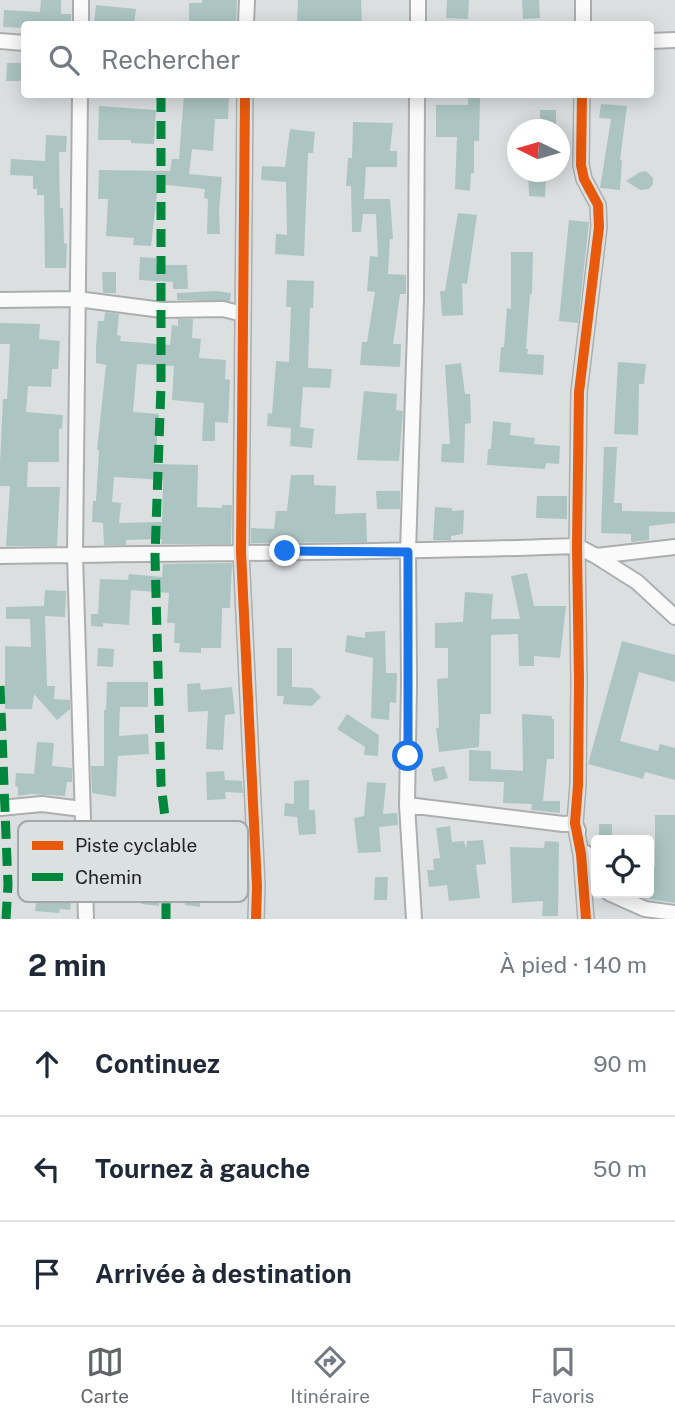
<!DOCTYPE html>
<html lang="fr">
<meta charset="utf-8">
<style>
:root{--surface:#fff;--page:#f6f6f7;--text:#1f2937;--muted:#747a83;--line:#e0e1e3;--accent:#626566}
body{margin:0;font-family:"Public Sans",sans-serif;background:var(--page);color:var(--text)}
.controls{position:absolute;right:21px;bottom:21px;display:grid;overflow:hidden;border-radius:7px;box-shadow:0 4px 18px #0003}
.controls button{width:63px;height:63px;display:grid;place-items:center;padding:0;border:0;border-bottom:2px solid var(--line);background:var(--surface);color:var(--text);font:35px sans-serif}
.compass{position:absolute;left:507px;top:119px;width:63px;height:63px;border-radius:50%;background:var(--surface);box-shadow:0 4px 18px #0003;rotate:275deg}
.stop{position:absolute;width:21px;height:21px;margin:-16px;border:5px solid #1a73e8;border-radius:50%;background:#fff}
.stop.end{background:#1a73e8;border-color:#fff;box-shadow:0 2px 7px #0008}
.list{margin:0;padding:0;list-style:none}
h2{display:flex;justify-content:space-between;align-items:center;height:91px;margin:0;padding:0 28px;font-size:30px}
h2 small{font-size:23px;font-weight:400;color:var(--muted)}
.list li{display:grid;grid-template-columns:46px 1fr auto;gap:21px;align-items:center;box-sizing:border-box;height:105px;padding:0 28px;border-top:2px solid var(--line)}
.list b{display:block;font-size:26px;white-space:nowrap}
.list em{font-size:23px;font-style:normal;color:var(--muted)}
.icon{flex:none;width:38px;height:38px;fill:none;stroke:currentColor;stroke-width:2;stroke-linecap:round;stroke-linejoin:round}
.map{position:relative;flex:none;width:675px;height:919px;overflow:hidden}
.search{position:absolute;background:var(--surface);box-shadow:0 4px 18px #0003;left:21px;right:21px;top:21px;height:77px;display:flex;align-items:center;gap:18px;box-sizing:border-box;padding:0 24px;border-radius:7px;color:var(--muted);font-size:26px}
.sheet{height:406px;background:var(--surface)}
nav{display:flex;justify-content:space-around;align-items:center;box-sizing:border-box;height:98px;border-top:2px solid var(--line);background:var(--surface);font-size:19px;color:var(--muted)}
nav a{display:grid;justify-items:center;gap:4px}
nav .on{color:var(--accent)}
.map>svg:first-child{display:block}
.building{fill:#acc5c2;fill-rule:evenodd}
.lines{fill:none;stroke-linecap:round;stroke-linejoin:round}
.street-casing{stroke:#acaeae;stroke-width:18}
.street{stroke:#fafafa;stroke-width:14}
.quiet{stroke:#00873e;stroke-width:9;stroke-dasharray:18 9;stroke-linecap:butt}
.cycleway-casing{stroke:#dbe0e1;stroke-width:15}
.cycleway{stroke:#e8590c;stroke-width:10}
.route{stroke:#1a73e8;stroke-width:9}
.key{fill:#dbe0e1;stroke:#a3a7a8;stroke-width:2}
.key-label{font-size:19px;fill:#212324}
</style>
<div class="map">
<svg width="675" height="919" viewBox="0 0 675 919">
<rect width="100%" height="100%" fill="#dcdfe0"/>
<path class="building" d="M41,0H61V14H71V24H24V28L3,27L4,10L40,12Z
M202,0H237L236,24H189V3H202Z
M298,0H361L362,24H297Z
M447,0H469L468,19L446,18Z
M522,0H539L540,18L523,19Z
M96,5L136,9L134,24L94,23Z
M7,63H24V81H6Z
M184,94H229L228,119H215L213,151L192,149L189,174L222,177L219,211L220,234H207L208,199L204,198L205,189L158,184L151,246L133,245L134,238L106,236L108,199H98L99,170L170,171L172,159H179Z
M468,98H480L479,141H474V173H471L470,191L455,189L457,137H436V105H468Z
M601,104L627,106L620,160H622L620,190L600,188L611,119L599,118Z
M99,106L156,110L154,144L131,143V140H98Z
M540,110H556V130H540Z
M353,122L393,123L390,151H397V167H366L364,199H390L393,239H390L388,274L406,275V294H400L393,344H401L400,367L360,365L362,342H367L375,292L367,291L370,256L378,257L376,214H363L361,232H352L351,186H346L348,158H352Z
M290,129L315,132L313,153H308L304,256L275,254L276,234L287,235L286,182L261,180L262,166L285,167Z
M46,135L67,136L66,152H59L60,208H63L64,243L67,244L66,268H45L44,195H37V189H33V176L10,175L11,159L45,161Z
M646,171L653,178V184L649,189L640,190L626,181L640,172Z
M528,172H546L545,197L529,196Z
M458,213L477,215L467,284L462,283L463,315L442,316L440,291H445Z
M569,220L589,222L578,323L559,321Z
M511,252H533L532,294H530L526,349H528L527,354L544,355L543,375L499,372L501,347H504L507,308L511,309Z
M140,257L156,258V265H187L188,289H173V282L139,280Z
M102,272H116V293H103Z
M287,280L314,281L313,308H310L308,368L332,369L330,388L303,387L300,427L314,429L312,448L290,446L291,428L267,426L268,413L272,414L276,361L289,362L291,307H286Z
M216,291L231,293L230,301L177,300V293Z
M105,312L119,314L117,335L121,336L120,341L170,345L172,325L178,326V319H193L192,338L201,339L199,358L226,360L225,379L230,380L228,423L215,422V441H202L204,403L172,400L174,366L137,364L133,412L159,414L155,464L198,465L197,507L222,508V505H232L231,544H161L162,539L126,540V545H104L103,523L92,522L93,501H96L99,450H97L106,365L96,363V347L98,321H104ZM114,477L163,480L162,522L119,523L121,503L112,502Z
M0,323L40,324L39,339L60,341L58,369H52L51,387L28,386L26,412L63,415L62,429H59V462H28L27,487H60L57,546H6L10,486H0V463L3,399H7L10,344H0Z
M618,362L646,364L644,384H639L638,435L614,434Z
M461,363L465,394H470L471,423L465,424L464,463L441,462L442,444H450L445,365Z
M364,391L397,394L396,410L403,411L399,461L357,460Z
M493,421L511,423L510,435L535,438L534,444L560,446L559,464L546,463L545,469L487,465L488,449H491Z
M604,447H617L614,503H622V511L675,512V523L649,526V540L631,542V534L601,533Z
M291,475H314V485L336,486L335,514L366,513L367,542L251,543V528L274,529L276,511H287Z
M376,491H400V509H377Z
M537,496H567V519L536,518Z
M435,507L452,508V511L464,510L463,534L451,536V540H433Z
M232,563L230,608H222V611L221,648H201V653L179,652L180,643H174L175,623H167L169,593L131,590L129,625L103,623V627L91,626V614H98L100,579L128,580L129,574L162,577L163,564Z
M527,573L534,606H566L560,658L534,656V666H519L518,634L491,635V714H480L479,747L439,752L436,728H439L437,679L448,678V648H435V623L463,622L465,592L493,594L491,619H520L511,576Z
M45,590L66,591L65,617L45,616L47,686H55L54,699L70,700V709L57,720L34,694L32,709H5V646L31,647L30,619H6V607L44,606Z
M385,631L386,673H397L396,703L390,702L389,720L371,718L373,658L345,652L347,635L365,638V632Z
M622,641L675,655V682L639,672L620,741L658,751L660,744L675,748V780L645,772L643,779L588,764Z
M98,648L114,649L113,667L97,666Z
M277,648H292V687L312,688L321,697L312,706L283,704L284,696H277Z
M107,682H148V707H120L119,736L148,734L149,754L118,756L116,797L92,793L91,766H104V710H106Z
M200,683L201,690L232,687L235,714L225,715L223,750L206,749L208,711L188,712L187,684Z
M347,714L379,735L378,756L364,755L365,747L337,729Z
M522,714L552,716V719H554V759H547L543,801H560V813L531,810L532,804L503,803L504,782L469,781V750L491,751V769L523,771Z
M37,742L54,743L52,766L72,768V782H67L65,796L31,794L18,796V787L15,786L16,773L34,774Z
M444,766L448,778L434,782L431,769Z
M224,771L225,780L242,781L243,793L225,792L226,799L207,800L206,772Z
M309,780V810H315L316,834L299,835L297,817L284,816L285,803L294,804V781Z
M367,782L386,783L383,814L397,813L398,825L379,827L381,852L358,853L354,818L364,816Z
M655,815H675V903L643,898L644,893H649V867H655Z
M599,824H612V840H599Z
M450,826L452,842L464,841L466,849L467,841L483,840L486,864L476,865L480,898L449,901L447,885L429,887L427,870H434L433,859L440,858L436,828Z
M545,841L559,842L558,916H542L543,901L512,903L510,847L544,848Z
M68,870L69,884H73L70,910L60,909L59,913L35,911L37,896L23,895L24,873Z
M375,877H388L387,900H374Z
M143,880L160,881L159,906L141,904Z
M187,882L202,884L200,907L185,905Z"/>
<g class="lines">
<defs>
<path id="street" d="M81,24V0
M246,24L247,0
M418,24V0
M583,24V0
M0,41L24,43
M650,41L675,40
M80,94L75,555L86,919
M245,94L241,552L257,886L256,919
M582,94L581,165L584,179L598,205L599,227L579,392L577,546L579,681L578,785L575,823L581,854L586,919
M0,300L77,299L162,310L223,309L243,314
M0,556C193,553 385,553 577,546L596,556L675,547
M596,556L637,582L675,617
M407,805L563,824L575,823L578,831
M0,808L42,804L82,809
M586,853L596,882
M609,893L645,909L675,913
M414,919L407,805L409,683L408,552L416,299L417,94"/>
</defs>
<use href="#street" class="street-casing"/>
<use href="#street" class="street"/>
<path class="quiet" d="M161,94V386L155,556L161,784L169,850L166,876V919
M0,686L8,885L6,919"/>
<defs>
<path id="cycleway" d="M245,94L241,552L257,886L256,919
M582,94L581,165L584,179L598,205L599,227L579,392L577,546L579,681L578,785L575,823L581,854L586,919"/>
</defs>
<use href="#cycleway" class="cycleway-casing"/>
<use href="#cycleway" class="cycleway"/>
</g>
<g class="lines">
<path class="route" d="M285,551L408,552V756"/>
</g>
<rect x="18" y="821" width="230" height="81" rx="10" class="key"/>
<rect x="32" y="841" width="31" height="9" fill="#e8590c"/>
<rect x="32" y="873" width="31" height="8" fill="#00873e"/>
<g class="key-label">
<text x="75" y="852">Piste cyclable</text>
<text x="75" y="884">Chemin</text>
</g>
</svg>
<div class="controls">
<button><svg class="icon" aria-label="locate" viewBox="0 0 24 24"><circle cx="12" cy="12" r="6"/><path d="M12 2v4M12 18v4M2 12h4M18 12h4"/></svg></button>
</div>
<svg class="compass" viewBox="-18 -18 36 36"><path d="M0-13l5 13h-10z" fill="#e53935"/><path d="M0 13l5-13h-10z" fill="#747a83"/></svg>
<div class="stop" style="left:408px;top:756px"></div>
<div class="stop end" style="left:285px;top:551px"></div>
<div class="search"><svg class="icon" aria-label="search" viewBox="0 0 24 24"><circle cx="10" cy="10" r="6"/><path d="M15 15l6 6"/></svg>Rechercher</div>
</div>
<section class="sheet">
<h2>2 min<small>À pied · 140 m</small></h2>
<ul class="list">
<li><svg class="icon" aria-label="ahead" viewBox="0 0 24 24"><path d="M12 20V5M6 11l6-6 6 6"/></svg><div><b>Continuez</b></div><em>90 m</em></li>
<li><svg class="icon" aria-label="left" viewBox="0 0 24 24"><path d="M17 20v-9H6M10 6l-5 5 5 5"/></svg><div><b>Tournez à gauche</b></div><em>50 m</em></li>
<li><svg class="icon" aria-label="arrive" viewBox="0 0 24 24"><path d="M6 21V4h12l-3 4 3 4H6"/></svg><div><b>Arrivée à destination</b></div></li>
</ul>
</section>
<nav>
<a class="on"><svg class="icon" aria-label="map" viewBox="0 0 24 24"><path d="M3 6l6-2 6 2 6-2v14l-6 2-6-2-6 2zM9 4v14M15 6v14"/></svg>Carte</a>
<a><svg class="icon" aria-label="directions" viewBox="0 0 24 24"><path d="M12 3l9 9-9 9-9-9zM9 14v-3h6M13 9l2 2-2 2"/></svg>Itinéraire</a>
<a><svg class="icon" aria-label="saved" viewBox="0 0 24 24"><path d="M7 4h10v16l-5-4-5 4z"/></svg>Favoris</a>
</nav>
